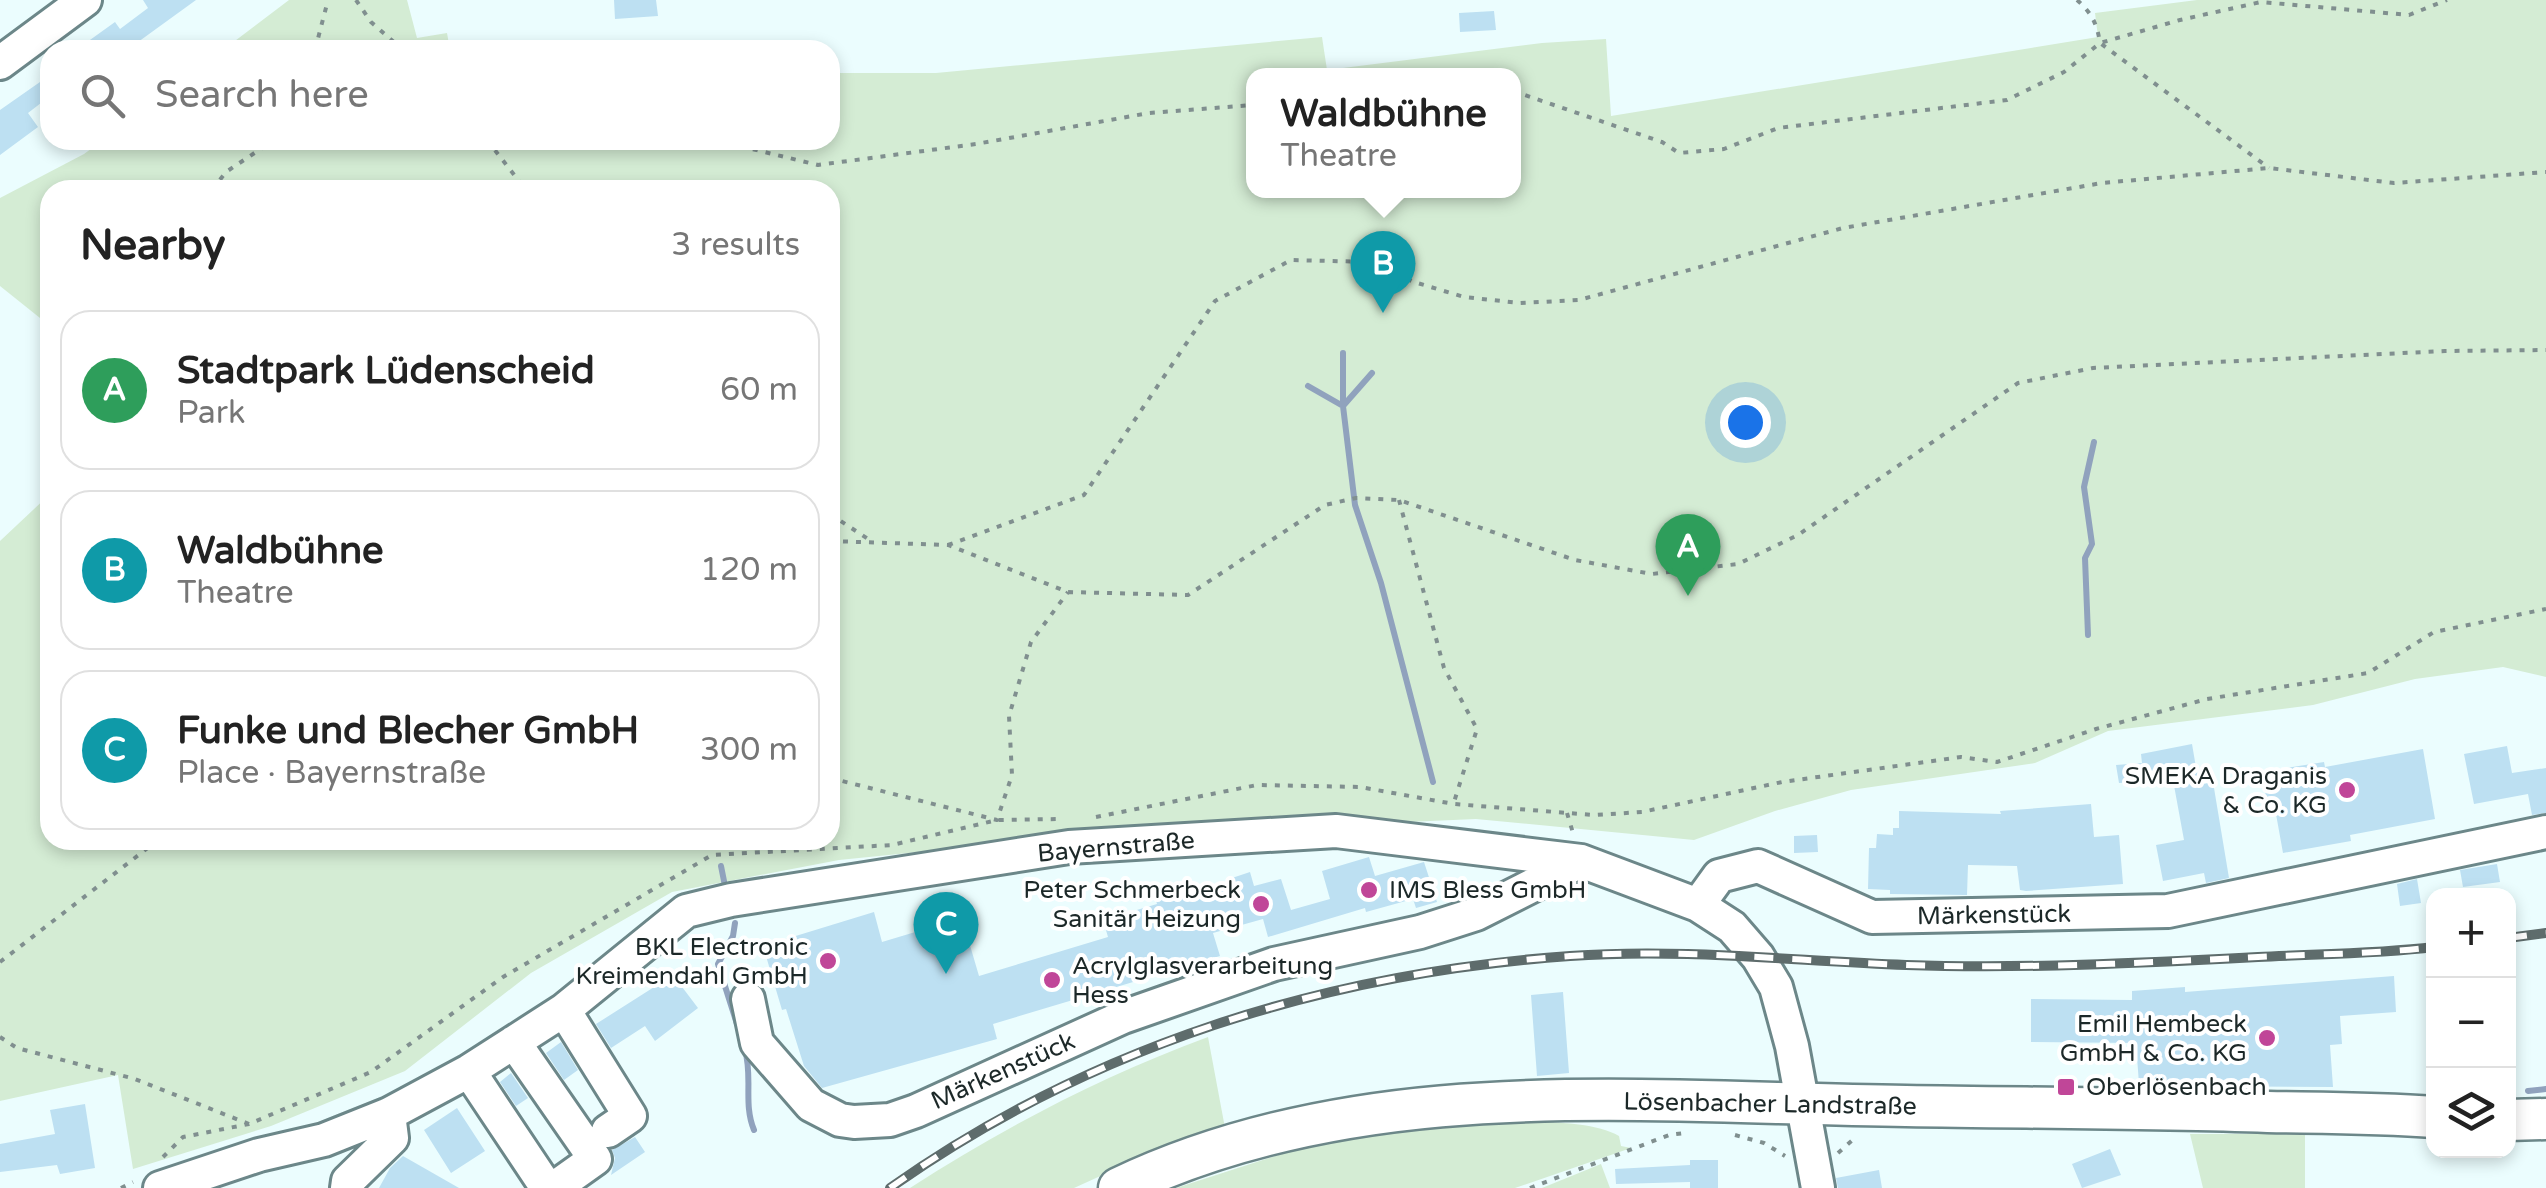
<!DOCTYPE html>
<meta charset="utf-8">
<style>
:root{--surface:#fff;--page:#f6f6f6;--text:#222;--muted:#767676;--line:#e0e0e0;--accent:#0f766e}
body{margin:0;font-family:"Varela Round",sans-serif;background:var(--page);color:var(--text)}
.controls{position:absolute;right:30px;bottom:30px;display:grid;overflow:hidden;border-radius:20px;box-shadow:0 5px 15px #0003}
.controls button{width:90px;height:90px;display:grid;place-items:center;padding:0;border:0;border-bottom:2px solid var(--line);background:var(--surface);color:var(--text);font:50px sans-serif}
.you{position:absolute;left:1745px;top:422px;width:35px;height:35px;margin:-25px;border:8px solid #fff;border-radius:50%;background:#1a73e8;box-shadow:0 0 0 15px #1a73e833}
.badge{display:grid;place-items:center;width:65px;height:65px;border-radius:50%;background:var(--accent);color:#fff;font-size:32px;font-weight:700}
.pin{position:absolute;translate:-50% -82px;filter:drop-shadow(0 2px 5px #0008)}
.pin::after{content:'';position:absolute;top:52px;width:35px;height:30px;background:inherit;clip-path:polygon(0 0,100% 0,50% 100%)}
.popup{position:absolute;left:1246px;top:68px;width:275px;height:130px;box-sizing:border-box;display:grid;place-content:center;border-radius:20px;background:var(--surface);filter:drop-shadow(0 2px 8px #0005);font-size:32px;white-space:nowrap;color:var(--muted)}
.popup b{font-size:38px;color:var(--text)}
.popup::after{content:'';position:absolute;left:50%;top:100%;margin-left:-20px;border:20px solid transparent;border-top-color:var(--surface)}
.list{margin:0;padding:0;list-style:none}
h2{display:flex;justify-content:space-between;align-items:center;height:130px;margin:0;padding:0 40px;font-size:42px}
h2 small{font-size:32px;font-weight:400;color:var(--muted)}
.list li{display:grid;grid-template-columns:65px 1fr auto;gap:30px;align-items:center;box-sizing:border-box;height:160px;margin:0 20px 20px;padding:0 20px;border:2px solid var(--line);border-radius:30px}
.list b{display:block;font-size:38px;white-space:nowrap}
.list p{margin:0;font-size:32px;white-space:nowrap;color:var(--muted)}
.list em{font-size:32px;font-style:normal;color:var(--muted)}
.icon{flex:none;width:55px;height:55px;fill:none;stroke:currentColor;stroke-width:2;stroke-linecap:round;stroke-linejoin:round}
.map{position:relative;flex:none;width:2546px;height:1188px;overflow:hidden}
.search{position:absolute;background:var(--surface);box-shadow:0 5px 15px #0003;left:40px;top:40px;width:800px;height:110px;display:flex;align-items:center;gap:25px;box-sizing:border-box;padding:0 35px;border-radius:30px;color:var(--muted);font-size:38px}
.panel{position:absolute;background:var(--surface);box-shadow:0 5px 15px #0003;left:40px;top:180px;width:800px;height:670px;border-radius:30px}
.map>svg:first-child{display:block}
.green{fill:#d4ecd4;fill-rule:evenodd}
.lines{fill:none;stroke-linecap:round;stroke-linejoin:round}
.stream{stroke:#90a2bd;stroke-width:6}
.building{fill:#bde0f2}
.minor-casing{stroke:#6c8789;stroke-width:38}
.major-casing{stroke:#6c8789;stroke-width:45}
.path{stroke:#808f8f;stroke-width:4;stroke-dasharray:5 8;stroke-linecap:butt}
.minor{stroke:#fff;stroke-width:32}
.major{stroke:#fff;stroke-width:40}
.rail-casing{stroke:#5e6c6c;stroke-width:10}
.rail{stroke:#fff;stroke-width:6;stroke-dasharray:19;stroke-linecap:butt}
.poi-dot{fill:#c04698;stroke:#fff;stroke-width:4}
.labels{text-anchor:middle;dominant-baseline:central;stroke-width:8;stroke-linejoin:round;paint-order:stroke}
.poi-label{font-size:25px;fill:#1c2828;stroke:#fff;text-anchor:end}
.street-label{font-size:25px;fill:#1c2828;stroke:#fff}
</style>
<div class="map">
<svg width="2546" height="1188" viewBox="0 0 2546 1188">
<rect width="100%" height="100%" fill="#ebfdfe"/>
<path class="green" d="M289,0H407L417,38L447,33L450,50H223Z
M2197,0H2546V677L2503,667L2415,679L2313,705L2108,731L2035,763L1851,790L1775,811L1694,840L1476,819L1069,837L839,860L672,892L531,973L405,1071L271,1126L133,1169L118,1075L0,1101V541L50,494V840H830V190H50V326L0,286V198L84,154L103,140H830V73H936L1322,37L1327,70L1542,43L1606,39L1611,116L2098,37L2095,13ZM1253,76H1513V190H1253Z
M1208,1037L1225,1128L1173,1143L1074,1188H910C1005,1127 1102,1076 1208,1037Z
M1463,1123C1504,1123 1584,1116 1619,1136L1621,1146L1631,1148L1515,1188H1176L1306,1146L1387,1129Z
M2190,1134H2305V1188H2203Z
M1601,1164L1610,1188H1542Z"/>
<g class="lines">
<path class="stream" d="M1343,353V406L1355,505L1381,583L1433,782
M1308,386L1343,406L1372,373
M2088,635L2085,558L2092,544L2084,487L2094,442
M721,866L725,886
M735,923L733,936L718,964L737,1024
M745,1050C753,1077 743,1104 754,1130
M2528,1091L2546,1089"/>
</g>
<path class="building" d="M143,0H196L127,50H76L115,22L120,29L148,8Z
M614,0H656L658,16L615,19Z
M1494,11L1496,30L1460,32L1459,13Z
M50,75V96L28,113L38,127L0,155V110Z
M2192,744L2199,785L2213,782L2229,878L2206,883L2204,873L2163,881L2156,845L2184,840L2173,780L2119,783L2116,765L2142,763L2141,754Z
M2507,746L2512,773L2546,768V813L2532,815L2528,794L2474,804L2464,754Z
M2423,749L2435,819L2350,835L2351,841L2283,853L2274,803L2267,804L2263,777L2279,774V769L2324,762L2325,767Z
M2091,804L2094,837L2119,835L2123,884L2026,891L2020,890L2017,866L1968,865L1967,895L1890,894V890L1868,889L1869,848H1876L1877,834L1893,835V828H1899V811L2001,814L2000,811Z
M1817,835L1818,852L1794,853V836Z
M1369,857L1375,876L1424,862L1437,902L1416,908L1413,899L1366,912L1365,908L1268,937L1263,919L1213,933L1220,956L993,1024L997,1039L822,1088L804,1066L786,1009L782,1010L763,946L874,912L882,942L962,918L979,976L1108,937L1103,920L1157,904L1154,893L1190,882L1194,894L1227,885L1226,880L1250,872L1254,886L1281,879L1291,910L1330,899L1322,871Z
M2497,864L2500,882L2463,887L2460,870Z
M2417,879L2421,903L2400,906L2397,884Z
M673,975L698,1008L655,1041L645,1026L611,1048L596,1024Z
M2394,976L2396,1012L2340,1016L2342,1044L2330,1045L2333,1087L2197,1086L2196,1080L2139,1084L2136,1043L2031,1042V999L2132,1000V991L2185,987V992Z
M1563,992L1569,1073L1537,1076L1531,995Z
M561,1042L578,1070L564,1080L546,1053Z
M511,1073L528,1098L516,1106L500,1082Z
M85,1104L95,1168L60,1174L57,1165L0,1172V1144L55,1134L50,1110Z
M457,1108L485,1151L451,1173L424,1130Z
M635,1137L645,1152L611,1175L615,1158L612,1150Z
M2110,1149L2121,1175L2082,1188L2072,1164Z
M403,1156L459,1188H379L390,1168Z
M1690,1160H1718V1188H1690V1182L1616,1184L1615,1169L1690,1165Z
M1879,1170L1882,1188H1838L1836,1178Z"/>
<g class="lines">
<defs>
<path id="minor" d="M0,63L85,0
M1698,905L1719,876L1758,866L1872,917L2168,911L2546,832
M748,999L757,1043L811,1105L840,1120L854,1122L890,1120L916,1111L1123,1017L1274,964L1420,932L1476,914L1581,861
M564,1010L630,1116L608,1131
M514,1042L595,1159L557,1186
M469,1071L547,1188
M160,1188L259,1155L324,1140L389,1114L469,1071L564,1010L686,911L731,900L1069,847L1336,831L1581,861L1698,905L1732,927L1758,957L1776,987L1792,1046L1818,1188
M347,1188L348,1181L392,1138L389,1114"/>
<path id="major" d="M2508,1120L2546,1119
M1119,1188C1364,1071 1642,1103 1906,1106C2026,1108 2147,1108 2268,1112C2323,1113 2378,1113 2434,1117"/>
</defs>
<use href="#minor" class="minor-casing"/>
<use href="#major" class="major-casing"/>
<path class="path" d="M356,0L371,22L403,50
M2077,0C2092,13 2097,24 2100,43L2269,168
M315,50L328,0
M1513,91L1662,142L1679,153L1724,149L1778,128L2007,100L2064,72L2100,43L2180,20L2261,2L2409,15L2447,0
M487,140L526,190
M715,140L818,165L976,144L1149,113L1253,105
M212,190L226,172L274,140
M43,335L50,314
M1399,500L1444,668L1477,729L1454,802
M830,514L868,539
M830,541L948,545L1068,592L1188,595L1325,505L1356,498L1399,500L1575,560L1652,574L1738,564L1798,535L2018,383L2093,368L2445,351L2546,350
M948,545L1084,495L1215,301L1291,260L1371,262L1414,282L1464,297L1520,303L1579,300L1843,228L2102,183L2269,168L2394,183L2546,172
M830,778L997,820L1012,775L1009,716L1031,642L1068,592
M1567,813L1573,833
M1096,817L1257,785L1360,787L1454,804L1594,815L1642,812L1782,782L1961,757L1997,762L2096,729L2207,699L2368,673L2434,632L2546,609
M0,962L158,840
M0,1037L17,1048L135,1079L249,1124L371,1072L503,977L712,855L892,845L997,820L1062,819
M1735,1135L1764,1143L1785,1156
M1838,1153L1857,1136
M163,1157L183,1137L249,1124
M121,1188L133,1182
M1530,1188L1669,1135L1685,1133"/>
<use href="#minor" class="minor"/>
<use href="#major" class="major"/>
<defs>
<path id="rail" d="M2508,938L2546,933
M890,1188C1091,1046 1326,973 1570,956C1682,948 1794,961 1906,965C2023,969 2141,963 2258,957C2316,954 2376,954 2434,947"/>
</defs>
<use href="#rail" class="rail-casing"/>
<use href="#rail" class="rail"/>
</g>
<g class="poi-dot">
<circle cx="2347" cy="790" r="10"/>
<circle cx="1369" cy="890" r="10"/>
<circle cx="1261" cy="904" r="10"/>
<circle cx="828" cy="961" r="10"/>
<circle cx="1052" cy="980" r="10"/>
<circle cx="2267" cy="1038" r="10"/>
<rect x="2056" y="1077" width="20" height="20" rx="5"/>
</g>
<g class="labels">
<g class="poi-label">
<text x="2327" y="776">SMEKA Draganis<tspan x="2327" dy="29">&amp; Co. KG</tspan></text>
<text x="1241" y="890">Peter Schmerbeck<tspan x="1241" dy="29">Sanitär Heizung</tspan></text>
<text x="1389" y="890" text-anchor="start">IMS Bless GmbH</text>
<text x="808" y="947">BKL Electronic<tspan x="808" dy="29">Kreimendahl GmbH</tspan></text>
<text x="1072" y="966" text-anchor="start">Acrylglasverarbeitung<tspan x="1072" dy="29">Hess</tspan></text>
<text x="2247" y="1024">Emil Hembeck<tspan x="2247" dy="29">GmbH &amp; Co. KG</tspan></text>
<text x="2086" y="1087" text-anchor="start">Oberlösenbach</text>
</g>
<g class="street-label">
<text transform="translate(1116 847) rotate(-5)">Bayernstraße</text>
<text transform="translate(1994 915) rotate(-1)">Märkenstück</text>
<text transform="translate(1003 1071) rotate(-24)">Märkenstück</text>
<text transform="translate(1770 1104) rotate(1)">Lösenbacher Landstraße</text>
</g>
</g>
</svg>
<div class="controls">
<button>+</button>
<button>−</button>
<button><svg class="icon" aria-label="layers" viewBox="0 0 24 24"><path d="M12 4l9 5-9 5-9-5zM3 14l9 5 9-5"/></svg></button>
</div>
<div class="you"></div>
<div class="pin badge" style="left:1688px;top:596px;background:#2e9e5b">A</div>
<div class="pin badge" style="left:1383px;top:313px;background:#0f9aa8">B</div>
<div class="popup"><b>Waldbühne</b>Theatre</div>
<div class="pin badge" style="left:946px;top:974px;background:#0f9aa8">C</div>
<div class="search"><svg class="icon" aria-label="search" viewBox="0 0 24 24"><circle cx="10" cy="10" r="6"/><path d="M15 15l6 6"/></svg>Search here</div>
<section class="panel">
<h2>Nearby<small>3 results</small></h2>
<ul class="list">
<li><span class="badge" style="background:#2e9e5b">A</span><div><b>Stadtpark Lüdenscheid</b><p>Park</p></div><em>60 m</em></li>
<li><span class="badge" style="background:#0f9aa8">B</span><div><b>Waldbühne</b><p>Theatre</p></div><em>120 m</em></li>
<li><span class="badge" style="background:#0f9aa8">C</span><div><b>Funke und Blecher GmbH</b><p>Place · Bayernstraße</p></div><em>300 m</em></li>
</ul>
</section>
</div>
